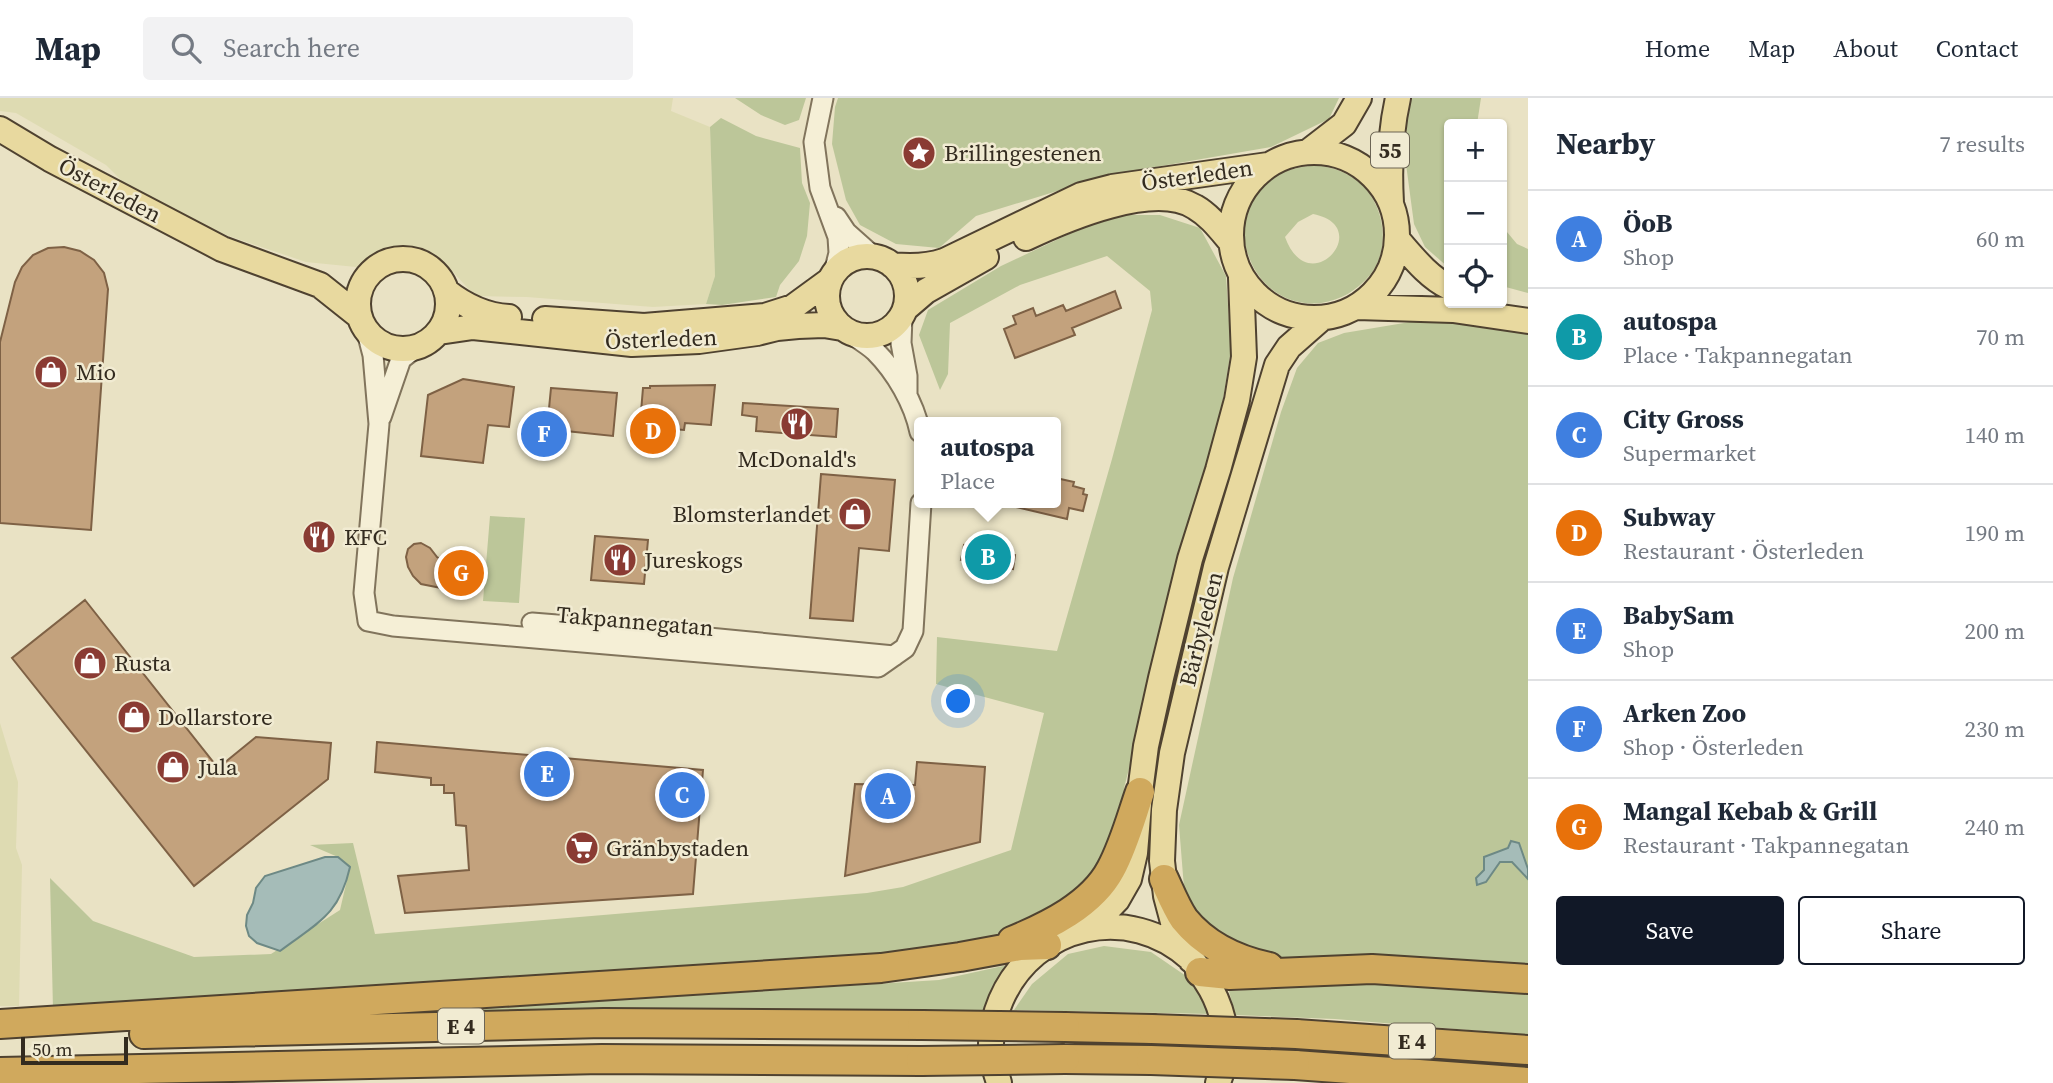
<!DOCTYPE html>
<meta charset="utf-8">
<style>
:root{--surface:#fff;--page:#f2f2f3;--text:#1f2937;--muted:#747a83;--line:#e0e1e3;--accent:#111827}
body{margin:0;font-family:"Source Serif 4",serif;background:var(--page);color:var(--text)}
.controls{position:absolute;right:21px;top:21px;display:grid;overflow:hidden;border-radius:7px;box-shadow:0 2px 5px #0004}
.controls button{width:63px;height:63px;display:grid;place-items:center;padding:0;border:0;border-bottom:2px solid var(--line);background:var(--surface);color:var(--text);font:35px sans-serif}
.scale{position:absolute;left:21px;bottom:18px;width:107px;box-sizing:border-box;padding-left:7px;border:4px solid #332b1f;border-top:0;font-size:19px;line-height:24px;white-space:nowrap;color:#332b1f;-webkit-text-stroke:5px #f1ebd2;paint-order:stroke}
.you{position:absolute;left:959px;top:604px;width:24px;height:24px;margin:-18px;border:5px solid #fff;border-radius:50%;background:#1a73e8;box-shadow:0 0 0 10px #1a73e833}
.badge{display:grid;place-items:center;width:46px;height:46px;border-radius:50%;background:var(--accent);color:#fff;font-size:23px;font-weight:700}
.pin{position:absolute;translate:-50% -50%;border:4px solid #fff;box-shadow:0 2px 7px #0006}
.popup{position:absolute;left:914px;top:319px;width:147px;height:91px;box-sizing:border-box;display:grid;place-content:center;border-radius:7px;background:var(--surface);filter:drop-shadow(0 2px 5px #0005);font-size:23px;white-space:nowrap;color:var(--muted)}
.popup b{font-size:26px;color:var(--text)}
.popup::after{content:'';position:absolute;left:50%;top:100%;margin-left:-14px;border:14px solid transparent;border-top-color:var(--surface)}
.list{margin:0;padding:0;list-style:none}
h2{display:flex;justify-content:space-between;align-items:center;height:91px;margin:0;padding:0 28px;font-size:30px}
h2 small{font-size:23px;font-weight:400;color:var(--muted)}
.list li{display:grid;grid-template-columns:46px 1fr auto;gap:21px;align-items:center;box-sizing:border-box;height:98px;padding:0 28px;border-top:2px solid var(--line)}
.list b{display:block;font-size:26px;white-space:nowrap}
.list p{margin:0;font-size:23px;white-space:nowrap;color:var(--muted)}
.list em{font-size:23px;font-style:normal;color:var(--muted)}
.actions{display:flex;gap:14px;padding:21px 28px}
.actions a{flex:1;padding:16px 0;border:2px solid var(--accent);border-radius:7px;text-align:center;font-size:24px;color:var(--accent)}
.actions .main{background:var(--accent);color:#fff}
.icon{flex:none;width:38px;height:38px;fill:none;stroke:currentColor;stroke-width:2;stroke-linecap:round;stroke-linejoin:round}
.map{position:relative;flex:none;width:1528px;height:985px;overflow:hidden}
header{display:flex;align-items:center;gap:42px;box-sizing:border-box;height:98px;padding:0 35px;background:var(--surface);border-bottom:2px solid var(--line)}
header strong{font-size:33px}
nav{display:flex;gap:38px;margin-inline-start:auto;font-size:24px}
.search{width:490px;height:63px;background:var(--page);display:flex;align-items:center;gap:18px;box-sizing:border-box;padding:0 24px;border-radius:7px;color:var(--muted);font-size:26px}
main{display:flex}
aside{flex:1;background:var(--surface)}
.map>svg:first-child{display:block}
.farmland{fill:#dedbb2}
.green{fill:#bcc699;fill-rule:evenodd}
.water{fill:#a5bcb8;stroke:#6d8985;stroke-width:2}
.building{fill:#c3a27d;stroke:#7e6145;stroke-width:2}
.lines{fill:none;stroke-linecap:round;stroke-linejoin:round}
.minor-casing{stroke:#81745c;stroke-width:23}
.major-casing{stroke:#4f4230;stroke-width:28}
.highway-casing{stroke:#4f4230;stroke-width:32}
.minor{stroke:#f5efd6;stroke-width:19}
.major{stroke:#e8d99f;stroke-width:24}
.highway{stroke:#d0a95d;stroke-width:28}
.highway-bridge-casing{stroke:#4f4230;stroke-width:32;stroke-linecap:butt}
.highway-bridge{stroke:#d0a95d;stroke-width:28}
.labels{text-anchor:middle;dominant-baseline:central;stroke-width:5;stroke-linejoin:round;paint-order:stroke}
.shield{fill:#f1ebd2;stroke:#6c6555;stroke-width:2}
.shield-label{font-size:21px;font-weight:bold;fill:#332b1f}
.poi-label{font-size:23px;fill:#332b1f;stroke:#f1ebd2;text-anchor:start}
.street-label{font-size:23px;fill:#332b1f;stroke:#f1ebd2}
</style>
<header>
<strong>Map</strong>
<div class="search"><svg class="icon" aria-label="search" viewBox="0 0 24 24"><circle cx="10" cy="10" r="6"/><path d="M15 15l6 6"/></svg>Search here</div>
<nav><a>Home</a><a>Map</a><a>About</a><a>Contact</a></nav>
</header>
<main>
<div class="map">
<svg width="1528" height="985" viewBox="0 0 1528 985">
<rect width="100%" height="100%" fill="#e9e2c4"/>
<path class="farmland" d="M0,0H673L671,13L710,29L715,178L706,206L653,209L527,199L475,198L454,175L425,158L390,154L356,169L306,164L226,137L131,92L106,67L16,15L0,13Z
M0,625L18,684L16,750L22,767L19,908H0Z"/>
<path class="green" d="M735,0H806L799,22L785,27L761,17Z
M838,0H1339L1329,21L1271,49L1109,77L976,118L939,150L896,146L860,127L846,102L832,46L835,9Z
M1412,0H1481L1477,26H1449V170L1425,149L1414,126L1406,66L1407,15Z
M721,20L756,38L800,50L802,85L810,105L807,138L799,163L780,187L776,199L722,207L706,206L715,178L710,29Z
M1317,67C1333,70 1348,74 1360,85C1385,107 1391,151 1370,177C1356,193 1341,202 1321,205C1252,213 1216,121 1272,80C1285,71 1301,69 1317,67ZM1313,116C1376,128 1309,205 1285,139L1298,124Z
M1125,117H1160L1200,130L1226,178L1231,252L1220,319L1124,690V751L1065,825L903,855L53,912L50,780L93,823L194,859L271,856L340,812L350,769L338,759L310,747L353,745L375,836L867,795L903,789L1011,752L1044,615L936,586L937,539L1057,553L1112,361L1152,212L1150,193L1107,158L1020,187L950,225L948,276L940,292L919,237L928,212L1001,168L1082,130Z
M1502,128L1517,146L1528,151V195L1502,188Z
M1428,221L1497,232L1528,233V872L1219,863L1186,815L1179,727L1233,480L1281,314L1297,270L1318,245L1344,235Z
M490,418L525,420L519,505L483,503Z
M1104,848L1151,854L1189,880L1211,916L1014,912L1032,886L1068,856Z
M1012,866L983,912L216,927L939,882Z
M1386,883L1528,891V937L1335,921L1235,917L1229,893Z"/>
<path class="water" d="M1511,743L1519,745L1528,771V781L1512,764H1500L1486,784L1477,787L1476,780L1484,772V759L1508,750Z
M325,759H338L350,769C339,818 317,825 280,853L257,845L249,838L246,828L247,817L253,805L256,790L265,778Z"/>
<path class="building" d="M64,149L80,153L94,162L104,175L108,191L91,432L0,425V244L15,184L22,169L33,157L48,150Z
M1115,193L1121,210L1072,230L1075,237L1015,260L1004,231L1016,226L1013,218L1033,210L1036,218L1063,207L1066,213Z
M463,281L514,289L509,329L488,327L483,365L421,358L428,297Z
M715,287L711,327L685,325L684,332L661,330L660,337L646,336L647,326H640L643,290H650V288Z
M551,290L617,295L613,338L547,331Z
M743,305L838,311L836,339L756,333L757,319L742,317Z
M821,376L895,382L889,453L859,450L853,523L810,520Z
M1056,380L1074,384L1073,388L1084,391L1083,396L1087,397L1083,413L1069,410L1067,421L1016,409L1017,405H1056Z
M595,438L648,442L644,486L591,482Z
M421,445L430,450L437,459L446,464L455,466L461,464L467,467L471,478L467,484L463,488L446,491L421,486L413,478L408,469L406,459L408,451L414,446Z
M964,447L1015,457L1013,471L961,462Z
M85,502L218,670L256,639L331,645L328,681L194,788L12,560Z
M377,644L703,672L693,796L405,815L398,778L469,772L466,728L456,727L454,695H444V687H431V680L375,674Z
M917,664L985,669L980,744L845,778L855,686L915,687Z"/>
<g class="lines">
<defs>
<path id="minor" d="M823,0L814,44L820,90L838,139L839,155L834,175
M836,119L846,134L874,159
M902,219L901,245L907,278V298
M367,234L373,257L379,326L364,495L368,523
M848,234C857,240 867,246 875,253C896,274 914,305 920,334
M381,319L401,261L418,248
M368,523L393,528L878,569L905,550L913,533L921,405
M532,525L657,535L894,558"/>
<path id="major" d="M0,31L50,61L222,151L320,187L359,218
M1309,53L1344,26L1359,0
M1231 137a83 83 0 1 1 166 0a83 83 0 1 1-166 0Z
M1391,105C1389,69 1390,35 1398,0
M1026,140C1066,121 1154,83 1195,109C1209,117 1219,130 1230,143
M1397,141C1412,158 1428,179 1449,189
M827 198a40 40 0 1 1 80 0a40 40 0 1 1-80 0Z
M358 206a45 45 0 1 1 90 0a45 45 0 1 1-90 0Z
M892,167C910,169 926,169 944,163L1081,97L1112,89L1268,67
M446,193C465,208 485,218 509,219
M1357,209L1453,212L1528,223
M905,211L926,193L986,159
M545,221L644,228L765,218L793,209L830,182
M439,234L473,229L632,246L699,243L757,235L777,230L798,228L824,227L842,230
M1091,829L1117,802L1129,781L1135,755L1140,694L1146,648L1161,580L1190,461L1218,372L1237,302L1244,259L1241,180
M1191,862L1174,828L1166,798L1162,763L1164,712L1172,655L1216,469L1277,267L1289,249L1322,220
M999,985C997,977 993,968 992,959C989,941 994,919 1001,902C1034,826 1129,804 1191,861C1197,867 1202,876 1206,883C1221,905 1230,938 1225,965C1223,971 1220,978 1218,985"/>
<path id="highway" d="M1164,781C1170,794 1176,809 1184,821C1205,847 1237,862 1269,869
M1012,843C1048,828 1092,807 1111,771C1124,747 1131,720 1140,694
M1200,874L1230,877L1372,871L1528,881
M0,926L881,870L960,859L1020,848L1047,847
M1065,929L1152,931
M144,936L604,925L922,927
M1296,936L1528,952
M1065,961L1151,962
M1295,967L1528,984
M0,974L602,961L921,963"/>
</defs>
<use href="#minor" class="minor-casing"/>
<use href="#major" class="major-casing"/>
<use href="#highway" class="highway-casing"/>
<use href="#minor" class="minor"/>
<use href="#major" class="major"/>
<use href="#highway" class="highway"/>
<defs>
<path id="highway-bridge" d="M922,927L1065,929
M1152,931L1296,936
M1151,962L1295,967
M921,963L1065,961"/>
</defs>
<use href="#highway-bridge" class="highway-bridge-casing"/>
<use href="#highway-bridge" class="highway-bridge"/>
</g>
<defs>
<symbol id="sight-disc" viewBox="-11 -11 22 22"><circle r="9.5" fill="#8a3b33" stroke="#f1ebd2"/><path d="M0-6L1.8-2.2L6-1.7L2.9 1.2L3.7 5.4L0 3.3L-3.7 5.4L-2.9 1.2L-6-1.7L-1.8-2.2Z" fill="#fff"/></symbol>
<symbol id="shop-disc" viewBox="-11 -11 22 22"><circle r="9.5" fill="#8a3b33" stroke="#f1ebd2"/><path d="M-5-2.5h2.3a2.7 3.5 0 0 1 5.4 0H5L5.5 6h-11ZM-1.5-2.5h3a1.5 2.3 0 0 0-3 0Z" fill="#fff"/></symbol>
<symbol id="restaurant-disc" viewBox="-11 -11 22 22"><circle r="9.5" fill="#8a3b33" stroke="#f1ebd2"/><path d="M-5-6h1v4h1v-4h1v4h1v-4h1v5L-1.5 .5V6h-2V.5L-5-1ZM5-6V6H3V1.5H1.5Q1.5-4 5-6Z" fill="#fff"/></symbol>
<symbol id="supermarket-disc" viewBox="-11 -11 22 22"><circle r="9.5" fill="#8a3b33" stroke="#f1ebd2"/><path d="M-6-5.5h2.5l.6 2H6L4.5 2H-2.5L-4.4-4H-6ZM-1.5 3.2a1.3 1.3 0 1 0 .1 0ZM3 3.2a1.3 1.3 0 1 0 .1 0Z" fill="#fff"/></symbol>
</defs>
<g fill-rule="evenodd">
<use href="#sight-disc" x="900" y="36" width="38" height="38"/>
<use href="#shop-disc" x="32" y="255" width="38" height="38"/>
<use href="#restaurant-disc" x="778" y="307" width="38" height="38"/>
<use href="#shop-disc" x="836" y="397" width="38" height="38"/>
<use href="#restaurant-disc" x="300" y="420" width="38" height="38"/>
<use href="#restaurant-disc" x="601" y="443" width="38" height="38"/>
<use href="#shop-disc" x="71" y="546" width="38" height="38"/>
<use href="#shop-disc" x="115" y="600" width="38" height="38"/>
<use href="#shop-disc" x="154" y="650" width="38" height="38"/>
<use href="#supermarket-disc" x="563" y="731" width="38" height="38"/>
</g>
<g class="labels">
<g class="shield">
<rect x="1371" y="34.5" width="38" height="35" rx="5"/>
<rect x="438" y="910.5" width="46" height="35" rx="5"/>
<rect x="1389" y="925.5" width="46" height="35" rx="5"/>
</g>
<g class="shield-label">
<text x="1390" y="52">55</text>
<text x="461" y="928">E 4</text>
<text x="1412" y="943">E 4</text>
</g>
<g class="poi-label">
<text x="944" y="55">Brillingestenen</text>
<text x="76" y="274">Mio</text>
<text x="797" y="361" text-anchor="middle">McDonald's</text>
<text x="830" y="416" text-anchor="end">Blomsterlandet</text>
<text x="344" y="439">KFC</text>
<text x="644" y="462">Jureskogs</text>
<text x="114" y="565">Rusta</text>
<text x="158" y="619">Dollarstore</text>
<text x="198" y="669">Jula</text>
<text x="606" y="750">Gränbystaden</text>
</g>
<g class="street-label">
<text transform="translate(1197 77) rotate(-8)">Österleden</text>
<text transform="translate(110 92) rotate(28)">Österleden</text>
<text transform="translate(661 241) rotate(-2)">Österleden</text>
<text transform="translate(635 523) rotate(5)">Takpannegatan</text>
<text transform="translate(1201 531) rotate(-76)">Bärbyleden</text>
</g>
</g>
</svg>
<div class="controls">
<button>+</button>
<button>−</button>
<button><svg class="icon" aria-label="locate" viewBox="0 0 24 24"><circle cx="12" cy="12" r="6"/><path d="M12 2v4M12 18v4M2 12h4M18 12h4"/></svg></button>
</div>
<div class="scale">50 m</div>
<div class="you"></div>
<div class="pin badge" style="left:888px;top:698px;background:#3f7fe0">A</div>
<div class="pin badge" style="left:988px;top:459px;background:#0f9aa8">B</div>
<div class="popup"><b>autospa</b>Place</div>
<div class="pin badge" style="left:682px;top:697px;background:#3f7fe0">C</div>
<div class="pin badge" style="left:653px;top:333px;background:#e8710a">D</div>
<div class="pin badge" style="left:547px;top:676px;background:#3f7fe0">E</div>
<div class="pin badge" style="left:544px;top:336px;background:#3f7fe0">F</div>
<div class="pin badge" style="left:461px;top:475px;background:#e8710a">G</div>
</div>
<aside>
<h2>Nearby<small>7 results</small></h2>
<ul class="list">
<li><span class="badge" style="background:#3f7fe0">A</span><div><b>ÖoB</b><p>Shop</p></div><em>60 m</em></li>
<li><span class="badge" style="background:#0f9aa8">B</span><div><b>autospa</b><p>Place · Takpannegatan</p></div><em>70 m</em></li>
<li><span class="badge" style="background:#3f7fe0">C</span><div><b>City Gross</b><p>Supermarket</p></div><em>140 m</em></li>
<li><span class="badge" style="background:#e8710a">D</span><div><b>Subway</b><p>Restaurant · Österleden</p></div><em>190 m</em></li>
<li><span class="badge" style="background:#3f7fe0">E</span><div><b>BabySam</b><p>Shop</p></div><em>200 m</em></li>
<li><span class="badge" style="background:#3f7fe0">F</span><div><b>Arken Zoo</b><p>Shop · Österleden</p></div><em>230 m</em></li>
<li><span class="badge" style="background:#e8710a">G</span><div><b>Mangal Kebab &amp; Grill</b><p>Restaurant · Takpannegatan</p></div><em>240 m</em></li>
</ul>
<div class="actions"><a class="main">Save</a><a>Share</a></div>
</aside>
</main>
